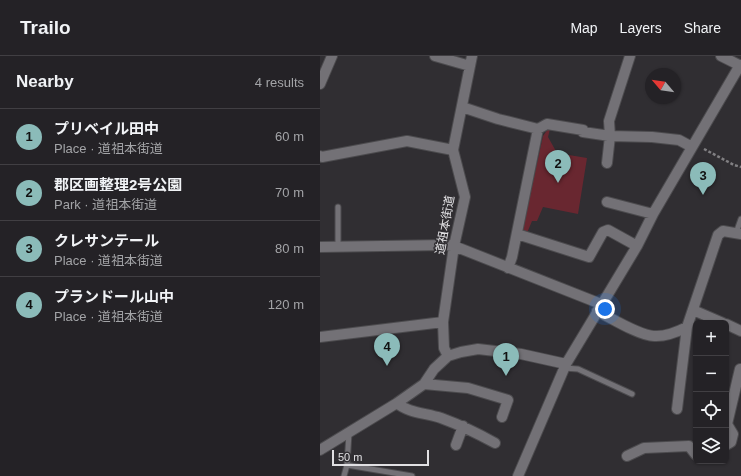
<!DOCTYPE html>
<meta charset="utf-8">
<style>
:root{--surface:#242226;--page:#302f32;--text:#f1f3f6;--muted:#a3a4a7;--line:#413f43;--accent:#8bbbb9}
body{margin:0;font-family:Arial,"Noto Sans JP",sans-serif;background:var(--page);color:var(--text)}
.controls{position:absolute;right:12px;bottom:12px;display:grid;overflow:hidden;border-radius:6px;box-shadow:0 1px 3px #0004}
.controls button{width:36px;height:36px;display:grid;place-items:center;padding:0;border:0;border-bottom:1px solid var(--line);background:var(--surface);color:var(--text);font:20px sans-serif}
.compass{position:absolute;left:325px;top:12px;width:36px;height:36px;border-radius:50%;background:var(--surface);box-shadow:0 1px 3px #0004;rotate:299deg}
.scale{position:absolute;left:12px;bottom:10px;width:97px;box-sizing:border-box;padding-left:4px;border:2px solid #e1e0e3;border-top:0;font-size:11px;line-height:14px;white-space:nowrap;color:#e1e0e3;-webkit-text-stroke:3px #302e32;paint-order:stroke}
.you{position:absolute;left:285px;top:253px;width:14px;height:14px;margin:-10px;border:3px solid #fff;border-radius:50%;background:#1a73e8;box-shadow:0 0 0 6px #1a73e833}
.badge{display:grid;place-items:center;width:26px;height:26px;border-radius:50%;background:var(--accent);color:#111;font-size:13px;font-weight:700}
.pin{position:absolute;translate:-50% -33px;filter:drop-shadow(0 1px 2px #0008)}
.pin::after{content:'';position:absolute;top:21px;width:14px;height:12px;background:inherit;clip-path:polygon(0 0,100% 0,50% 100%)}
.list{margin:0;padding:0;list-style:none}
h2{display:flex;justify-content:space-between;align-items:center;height:52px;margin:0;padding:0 16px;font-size:17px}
h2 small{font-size:13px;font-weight:400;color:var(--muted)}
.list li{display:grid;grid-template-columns:26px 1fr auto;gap:12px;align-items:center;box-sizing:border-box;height:56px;padding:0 16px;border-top:1px solid var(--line)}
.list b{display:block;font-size:15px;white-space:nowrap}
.list p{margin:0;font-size:13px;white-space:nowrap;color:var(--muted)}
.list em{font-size:13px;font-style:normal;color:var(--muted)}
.icon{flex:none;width:22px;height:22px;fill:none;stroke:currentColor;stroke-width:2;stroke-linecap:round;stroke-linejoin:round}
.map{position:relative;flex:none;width:421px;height:420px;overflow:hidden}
header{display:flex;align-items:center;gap:24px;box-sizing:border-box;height:56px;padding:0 20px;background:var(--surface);border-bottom:1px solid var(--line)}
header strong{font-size:19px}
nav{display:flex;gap:22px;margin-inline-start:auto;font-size:14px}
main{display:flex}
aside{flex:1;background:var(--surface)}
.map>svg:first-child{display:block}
.green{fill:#692730}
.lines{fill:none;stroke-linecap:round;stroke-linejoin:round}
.lane-casing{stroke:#4c4b4e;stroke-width:7}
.street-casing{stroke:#4c4b4e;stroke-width:12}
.path{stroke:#807f82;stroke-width:2.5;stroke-dasharray:3 2;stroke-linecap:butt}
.lane{stroke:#737176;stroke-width:5}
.street{stroke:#737176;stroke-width:10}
.labels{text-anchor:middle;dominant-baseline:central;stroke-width:3;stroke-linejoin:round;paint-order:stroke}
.street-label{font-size:12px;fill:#e1e0e3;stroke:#302e32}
</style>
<header>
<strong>Trailo</strong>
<nav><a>Map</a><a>Layers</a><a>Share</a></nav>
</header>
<main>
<aside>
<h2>Nearby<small>4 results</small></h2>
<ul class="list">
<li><span class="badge">1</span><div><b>プリベイル田中</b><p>Place · 道祖本街道</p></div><em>60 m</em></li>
<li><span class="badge">2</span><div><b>郡区画整理2号公園</b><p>Park · 道祖本街道</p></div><em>70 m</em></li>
<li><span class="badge">3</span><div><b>クレサンテール</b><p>Place · 道祖本街道</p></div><em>80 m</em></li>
<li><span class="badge">4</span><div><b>プランドール山中</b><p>Place · 道祖本街道</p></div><em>120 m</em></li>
</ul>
</aside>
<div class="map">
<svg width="421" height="420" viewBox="0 0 421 420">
<rect width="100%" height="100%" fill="#302e32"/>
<path class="green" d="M228,73H230L228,81L237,97L267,102L258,158L223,151L217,165H212L207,177L202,175L223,80Z"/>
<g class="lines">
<defs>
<path id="lane" d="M416,177L421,163
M18,190V151
M244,312L258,313L312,338
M27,409L92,420
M24,420L27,409L29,377"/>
<path id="street" d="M115,0L150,10
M401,0L421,10
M0,28L12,0
M142,51L178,63L218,73L227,68L263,74V76L290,80L289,65L310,0
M0,100L2,101L87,85L133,94
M287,107L290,80L332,81L359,84L372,91
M287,146L333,158
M197,178L269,201L283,176L288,174L317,190
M0,191L125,189L134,190L281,248
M188,212L192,201L218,73
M373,254L403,267
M277,255C291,262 320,280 334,280C345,281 357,276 367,271L398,179L403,175L421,178
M406,268L421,275
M0,281L123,266
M128,300L141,296L158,293L201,298L246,308
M104,328L148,332L188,344L182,361
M77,347C88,357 106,357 121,362C140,369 157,377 175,387
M357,353L367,271
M136,389L143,370
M406,389L411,386L413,378L407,368L420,313
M0,394L77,347L104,328L114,313L128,300L124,292L123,266L134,190L145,141L133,94L152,0
M307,400L324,392L369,390L376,399
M198,420L246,308L317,190L333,158L420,9"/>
</defs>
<use href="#lane" class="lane-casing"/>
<use href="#street" class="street-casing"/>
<path class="path" d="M384,93L414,109L421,111"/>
<use href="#lane" class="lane"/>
<use href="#street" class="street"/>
</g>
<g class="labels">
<g class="street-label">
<text transform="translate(125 169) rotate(-80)">道祖本街道</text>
</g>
</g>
</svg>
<div class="controls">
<button>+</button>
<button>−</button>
<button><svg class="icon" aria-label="locate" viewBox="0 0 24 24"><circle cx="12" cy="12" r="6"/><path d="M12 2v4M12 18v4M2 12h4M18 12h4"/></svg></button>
<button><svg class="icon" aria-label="layers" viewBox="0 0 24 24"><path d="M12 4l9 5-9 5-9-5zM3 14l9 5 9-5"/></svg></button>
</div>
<svg class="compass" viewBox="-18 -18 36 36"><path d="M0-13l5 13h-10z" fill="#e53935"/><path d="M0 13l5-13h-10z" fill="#a3a4a7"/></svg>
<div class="scale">50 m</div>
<div class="you"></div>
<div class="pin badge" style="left:186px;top:320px">1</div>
<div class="pin badge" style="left:238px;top:127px">2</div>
<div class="pin badge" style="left:383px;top:139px">3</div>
<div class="pin badge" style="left:67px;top:310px">4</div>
</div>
</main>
